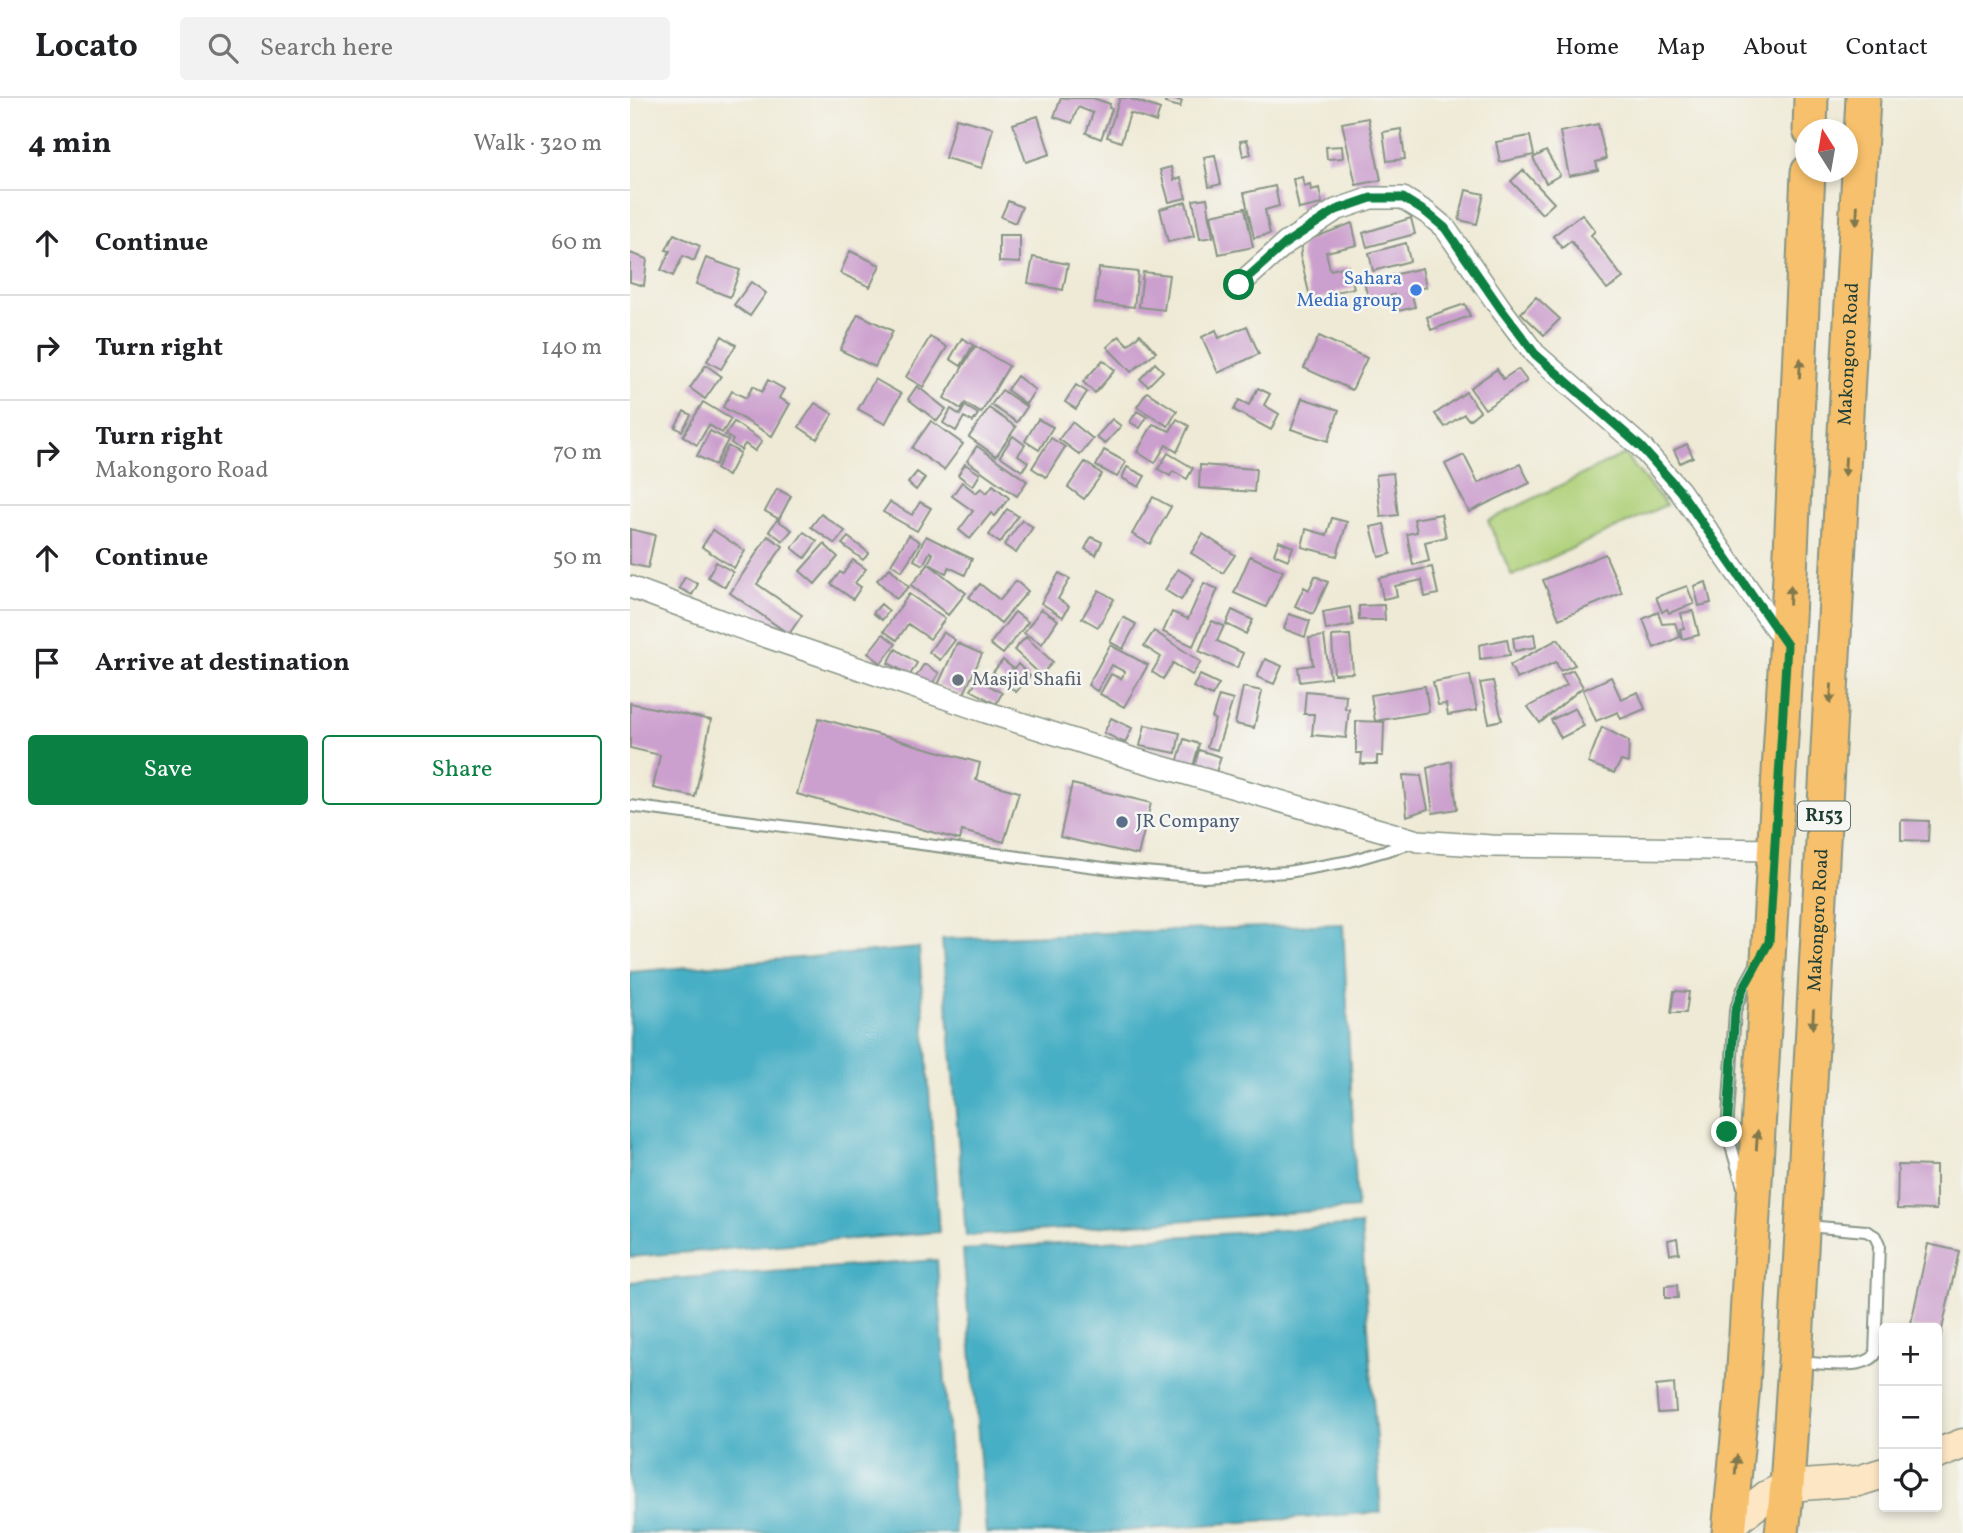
<!DOCTYPE html>
<meta charset="utf-8">
<style>
:root{--surface:#fff;--page:#f2f2f2;--text:#202124;--muted:#757577;--line:#e0e0e0;--accent:#0b8043}
body{margin:0;font-family:Vollkorn,serif;background:var(--page);color:var(--text)}
.controls{position:absolute;right:21px;bottom:21px;display:grid;overflow:hidden;border-radius:7px;box-shadow:0 4px 10px #0003}
.controls button{width:63px;height:63px;display:grid;place-items:center;padding:0;border:0;border-bottom:2px solid var(--line);background:var(--surface);color:var(--text);font:35px sans-serif}
.compass{position:absolute;left:1165px;top:21px;width:63px;height:63px;border-radius:50%;background:var(--surface);box-shadow:0 4px 10px #0003;rotate:349deg}
.stop{position:absolute;width:21px;height:21px;margin:-16px;border:5px solid #0b8043;border-radius:50%;background:#fff}
.stop.end{background:#0b8043;border-color:#fff;box-shadow:0 2px 7px #0008}
.list{margin:0;padding:0;list-style:none}
h2{display:flex;justify-content:space-between;align-items:center;height:91px;margin:0;padding:0 28px;font-size:30px}
h2 small{font-size:23px;font-weight:400;color:var(--muted)}
.list li{display:grid;grid-template-columns:46px 1fr auto;gap:21px;align-items:center;box-sizing:border-box;height:105px;padding:0 28px;border-top:2px solid var(--line)}
.list b{display:block;font-size:26px;white-space:nowrap}
.list p{margin:0;font-size:23px;white-space:nowrap;color:var(--muted)}
.list em{font-size:23px;font-style:normal;color:var(--muted)}
.actions{display:flex;gap:14px;padding:21px 28px}
.actions a{flex:1;padding:16px 0;border:2px solid var(--accent);border-radius:7px;text-align:center;font-size:24px;color:var(--accent)}
.actions .main{background:var(--accent);color:#fff}
.icon{flex:none;width:38px;height:38px;fill:none;stroke:currentColor;stroke-width:2;stroke-linecap:round;stroke-linejoin:round}
.map{position:relative;flex:none;width:1333px;height:1435px;overflow:hidden}
header{display:flex;align-items:center;gap:42px;box-sizing:border-box;height:98px;padding:0 35px;background:var(--surface);border-bottom:2px solid var(--line)}
header strong{font-size:33px}
nav{display:flex;gap:38px;margin-inline-start:auto;font-size:24px}
.search{width:490px;height:63px;background:var(--page);display:flex;align-items:center;gap:18px;box-sizing:border-box;padding:0 24px;border-radius:7px;color:var(--muted);font-size:26px}
main{display:flex}
aside{flex:1;background:var(--surface)}
.map>svg:first-child{display:block}
.green{fill:#afd078;stroke:#678656;stroke-width:2}
.water{fill:#46afc5;stroke:#32767c;stroke-width:2}
.building{fill:#cca0ce}
.lines{fill:none;stroke-linecap:round;stroke-linejoin:round}
.lane-casing{stroke:#879485;stroke-width:14}
.street-casing{stroke:#879485;stroke-width:24}
.secondary-casing{stroke:#879485;stroke-width:33}
.primary-casing{stroke:#879485;stroke-width:37}
.lane{stroke:#fff;stroke-width:10}
.street{stroke:#fff;stroke-width:21}
.secondary{stroke:#fce6c4;stroke-width:30}
.primary{stroke:#f7c06c;stroke-width:33}
.oneway{fill:#80784d}
.route{stroke:#0b8043;stroke-width:9}
.shop-dot{fill:#3f7fe0;stroke:#f6f6f2;stroke-width:2.5}
.worship-dot{fill:#6b7280;stroke:#f6f6f2;stroke-width:2.5}
.service-dot{fill:#5c6f8a;stroke:#f6f6f2;stroke-width:2.5}
.labels{text-anchor:middle;dominant-baseline:central;stroke-width:5;stroke-linejoin:round;paint-order:stroke}
.shield{fill:#f6f6f2;stroke:#60746d;stroke-width:2}
.shield-label{font-size:18px;font-weight:bold;fill:#1f3d34}
.shop-label{font-size:19px;fill:#366cbe;stroke:#f6f6f2;text-anchor:end}
.street-label{font-size:19px;fill:#1f3d34;stroke:#f6f6f2}
.worship-label{font-size:19px;fill:#5b616d;stroke:#f6f6f2;text-anchor:start}
.service-label{font-size:19px;fill:#4e5e75;stroke:#f6f6f2;text-anchor:start}
</style>
<header>
<strong>Locato</strong>
<div class="search"><svg class="icon" aria-label="search" viewBox="0 0 24 24"><circle cx="10" cy="10" r="6"/><path d="M15 15l6 6"/></svg>Search here</div>
<nav><a>Home</a><a>Map</a><a>About</a><a>Contact</a></nav>
</header>
<main>
<aside>
<h2>4 min<small>Walk · 320 m</small></h2>
<ul class="list">
<li><svg class="icon" aria-label="ahead" viewBox="0 0 24 24"><path d="M12 20V5M6 11l6-6 6 6"/></svg><div><b>Continue</b></div><em>60 m</em></li>
<li><svg class="icon" aria-label="right" viewBox="0 0 24 24"><path d="M7 20v-9h11M14 6l5 5-5 5"/></svg><div><b>Turn right</b></div><em>140 m</em></li>
<li><svg class="icon" aria-label="right" viewBox="0 0 24 24"><path d="M7 20v-9h11M14 6l5 5-5 5"/></svg><div><b>Turn right</b><p>Makongoro Road</p></div><em>70 m</em></li>
<li><svg class="icon" aria-label="ahead" viewBox="0 0 24 24"><path d="M12 20V5M6 11l6-6 6 6"/></svg><div><b>Continue</b></div><em>50 m</em></li>
<li><svg class="icon" aria-label="arrive" viewBox="0 0 24 24"><path d="M6 21V4h12l-3 4 3 4H6"/></svg><div><b>Arrive at destination</b></div></li>
</ul>
<div class="actions"><a class="main">Save</a><a>Share</a></div>
</aside>
<div class="map">
<svg width="1333" height="1435" viewBox="0 0 1333 1435">
<rect width="100%" height="100%" fill="#f6f6f2"/>
<filter id="ink" filterUnits="userSpaceOnUse"><feTurbulence type="fractalNoise" baseFrequency=".0143" numOctaves="2"/><feDisplacementMap in="SourceGraphic" scale="14" xChannelSelector="R" yChannelSelector="G"/><feConvolveMatrix kernelMatrix="1 2 1 2 8 2 1 2 1" color-interpolation-filters="sRGB"/></filter>
<filter id="wash" filterUnits="userSpaceOnUse"><feTurbulence type="fractalNoise" baseFrequency=".00686" numOctaves="4" result="noise"/><feDisplacementMap in="SourceGraphic" scale="28" xChannelSelector="R" yChannelSelector="G"/><feGaussianBlur stdDeviation="1.57" result="paint"/><feColorMatrix in="noise" values="0 0 0 0 0 0 0 0 0 0 0 0 0 0 0 0 0 1.4 0 .05"/><feComposite in="paint" operator="in"/></filter>
<g filter="url(#wash)">
<rect width="100%" height="100%" fill="#efead6"/>
<path class="green" d="M994,356L1036,407L882,478L858,423Z"/>
<path class="water" d="M713,826L727,1110L336,1138L312,841Z
M289,850L309,1134L0,1159V874Z
M731,1127L751,1414L464,1435H356L333,1152Z
M307,1162L325,1435H0V1184Z"/>
<g id="blocks">
<path class="building" d="M431,0H463L480,6L479,10L482,11L471,41L456,35L463,15L448,9L442,25L424,19Z
M490,0H498L530,11L526,24L500,15L491,44L477,39Z
M536,0L552,3L550,9L535,5Z
M408,18L420,56L396,64L383,26Z
M326,20L363,30L352,70L315,60Z
M738,20L751,82L726,87L712,25Z
M968,26L976,61L966,64L968,72L939,78L930,34Z
M771,31L775,61L757,63L753,34Z
M900,38L904,57L870,64L866,44Z
M617,42L621,56L613,58L610,43Z
M712,48L713,60L697,61L696,49Z
M916,53L930,77L916,85L903,60Z
M585,57L591,86L579,89L574,59Z
M541,69L544,82L551,80L556,100L539,104L530,72Z
M893,72L924,105L912,116L881,83Z
M672,79L674,88L680,86L681,92L689,90L692,106L669,111L663,81Z
M645,88L649,108L635,112L640,136L624,140L614,95Z
M836,92L854,96L847,126L829,122Z
M577,100L583,139L570,141L563,102Z
M378,103L392,109L385,125L371,119Z
M556,104L564,138L538,144L530,111Z
M615,110L623,149L589,156L581,117Z
M952,116L965,133L961,137L993,180L977,191L941,143L932,150L923,138Z
M781,120L785,136L737,149L733,135Z
M722,125L727,147L696,154L700,172L718,168L724,190L706,194L707,197L681,203L670,157L673,144Z
M44,136L70,148L64,163L53,158L43,178L31,172L40,153L36,152Z
M369,137H390V165L369,164Z
M776,145L780,163L743,173L739,155Z
M220,153L250,167L240,189L210,175Z
M0,155L17,161L14,188L0,184Z
M403,159L438,166L433,192L398,185Z
M76,160L110,172L100,199L66,186Z
M469,170L508,174L504,209L465,205Z
M792,170L796,189L781,193L785,209L768,213L764,197L739,203L734,184Z
M513,174L539,177L534,212L509,209Z
M121,184L136,195L120,218L104,207Z
M906,199L930,221L914,237L891,215Z
M835,206L840,218L801,232L797,219Z
M228,216L263,233L245,269L210,252Z
M617,228L629,256L588,275L572,239L586,232L589,240Z
M510,236L526,254L501,274L477,249L489,238L498,247Z
M92,238L106,247L91,271L77,263Z
M689,238L737,260L722,292L674,270Z
M300,239L317,249L293,289L276,279Z
M332,240L343,247L331,268L320,261Z
M345,248L379,268L351,315L335,305L331,311L314,300Z
M473,262L485,272L465,295L453,284Z
M525,265L533,273L518,288L510,281Z
M76,267L91,278L75,301L60,290Z
M867,271L873,281L888,271L897,283L855,311L840,290Z
M387,278L405,292L396,306L377,292Z
M245,281L271,296L255,326L228,311Z
M138,282L154,291L149,300L160,306L142,338L93,309L102,293L116,300L123,288L132,294Z
M446,287L457,294L446,311L435,304Z
M287,288L316,311L307,323L278,301Z
M628,290L640,296L634,307L649,316L641,332L604,312L609,302L619,307Z
M372,292L397,309L387,324L361,307Z
M517,294L547,313L538,328L507,309Z
M836,294L850,313L839,322L834,316L815,329L805,316Z
M672,300L709,312L698,343L661,331Z
M73,304L101,321L92,335L79,327L67,347L53,338Z
M185,305L203,316L187,341L169,329Z
M335,308L348,316L343,324L334,319L326,333L313,325L321,311L330,317Z
M359,310L386,329L366,358L339,339Z
M54,313L61,317L52,333L45,329Z
M507,313L517,319L510,330L500,324Z
M408,321L423,329L409,352L395,343Z
M482,321L491,328L475,346L466,339Z
M547,321L559,328L547,354L536,347L525,365L507,354L523,326L540,333Z
M301,323L333,346L314,372L282,350Z
M104,324L132,343L125,353L115,346L111,352L101,345L103,342L95,337Z
M442,324L463,341L450,357L429,341Z
M80,333L98,342L85,367L67,358Z
M383,338L395,347L388,357L398,364L392,373L370,358Z
M421,340L435,349L416,379L402,370Z
M1057,346L1063,359L1050,365L1044,352Z
M98,348L110,355L98,378L86,371Z
M347,348L397,383L387,398L337,363Z
M474,352L496,364L487,379L466,368Z
M538,355L563,370L557,381L543,373L540,378L528,371Z
M834,357L848,385L890,366L900,385L839,414L815,366Z
M455,364L472,376L454,401L438,389Z
M335,366L350,376L343,388L328,377Z
M570,367L626,371L624,394L569,390Z
M497,369L515,378L509,389L492,380Z
M287,374L295,380L286,392L278,385Z
M763,375L768,417L751,419L746,377Z
M332,384L346,395L351,390L357,395L363,387L379,400L365,418L361,415L340,441L329,432L343,413L322,398Z
M147,391L161,398L149,421L135,413Z
M523,399L541,409L520,446L502,436Z
M260,404L282,417L290,404L301,410L287,433L253,414Z
M377,411L388,418L370,445L359,437Z
M191,416L215,433L205,446L181,429Z
M811,416L816,439L795,444L799,463L783,467L777,436L787,434L784,421Z
M702,420L717,424L707,458L672,449L676,431L697,437Z
M147,422L162,432L153,443L139,433Z
M392,422L403,429L386,455L374,447Z
M754,426L761,456L749,459L741,429Z
M0,431L25,437L18,470L0,466Z
M83,432L115,453L104,470L72,449Z
M174,434L187,443L175,460L162,450Z
M573,436L605,457L593,475L561,455Z
M279,437L290,444L272,473L261,466Z
M138,438L153,448L127,486L172,517L159,536L100,495Z
M296,438L342,461L335,477L319,469L316,475L298,465L303,456L300,454L293,467L284,462Z
M218,439L239,455L233,462L212,446Z
M461,439L472,444L466,457L455,451Z
M649,443L663,449L658,462L644,456Z
M194,446L208,459L185,486L170,473Z
M975,456L992,495L929,521L913,482Z
M620,458L653,473L636,509L604,495Z
M223,462L236,471L225,485L231,489L223,501L201,486L210,474L213,476Z
M86,464L103,474L95,489L78,479Z
M299,466L336,495L318,517L281,487Z
M802,469L808,496L795,499L792,482L765,488L767,498L753,501L749,480Z
M260,470L279,489L266,501L247,482Z
M548,471L564,481L551,502L535,492Z
M429,475L440,481L428,501L439,508L433,519L411,505Z
M685,478L698,484L683,516L665,508L674,489L679,492Z
M55,479L68,486L62,497L49,490Z
M386,483L398,493L371,525L339,499L350,486L370,502Z
M1076,484L1081,505L1069,508L1064,488Z
M574,485L588,491L563,548L533,534L542,514L558,521Z
M1057,488L1064,506L1039,515L1037,511L1032,514L1026,499Z
M469,492L484,501L468,529L452,520Z
M279,496L315,521L300,541L278,526L267,542L254,533Z
M251,506L259,513L252,522L243,515Z
M754,507L755,522H729V508Z
M720,509L723,527L696,532L693,514Z
M411,511L428,522L412,546L394,535Z
M602,512L623,522L616,536L596,526Z
M1063,513L1069,537L1052,541L1050,531L1054,530L1051,515Z
M385,514L398,524L373,556L360,546Z
M1028,514L1032,526L1045,525L1050,539L1024,550L1013,521Z
M659,516L680,523L675,539L654,531Z
M493,519L506,526L493,551L480,544Z
M582,523L594,528L587,543L613,555L607,570L569,553Z
M524,533L571,564L562,577L543,565L533,581L522,574L531,559L514,548Z
M313,534L325,542L310,562L299,554Z
M253,536L266,546L251,565L238,555Z
M904,536L906,549L885,553L883,540Z
M720,537L723,575L704,576L702,538Z
M694,538L700,580L670,584L668,569L683,567L679,540Z
M396,539L423,564L411,577L384,552Z
M877,541L880,557L850,561L849,547Z
M928,541L945,567L930,573L926,564L887,581L880,567Z
M327,545L352,556L333,598L308,587Z
M480,547L518,567L494,609L470,596L481,576L491,581L495,574L482,567L467,593L458,587Z
M266,551L287,565L280,577L258,565Z
M635,561L652,568L644,586L627,579Z
M373,562L384,571L388,566L400,578L386,594L363,574Z
M294,566L309,575L300,590L285,580Z
M943,572L953,589L910,625L898,609L937,587L931,577Z
M570,577L589,586L582,598L563,589Z
M840,577L847,612L818,617L816,606L808,607L803,584Z
M981,579L991,601L1008,594L1015,611L991,621L988,614L966,623L953,592Z
M348,581L372,595L366,606L341,592Z
M863,583L872,622L859,625L850,585Z
M795,588L799,614L745,623L741,597Z
M613,589L632,593L624,630L605,626Z
M676,593L716,597L715,611H719L716,640L682,637L684,616H674Z
M589,598L603,602L587,652L577,649L585,621L582,620Z
M0,605L81,622L65,699L23,690L30,657L0,650Z
M945,610L954,628L931,640L921,622Z
M189,620L350,665L346,682L389,694L374,744L332,733L330,742L167,696Z
M481,620L502,630L495,645L474,635Z
M726,623L754,624L753,658H747V666H731L732,655H726Z
M515,627L550,635L546,655L510,648Z
M972,629L999,643L998,665L991,663L984,675L958,665Z
M554,641L569,646L563,669L547,665Z
M569,652L591,659L585,677L564,670Z
M821,663L827,711L803,715L797,670Z
M773,677L791,678L798,711L777,718Z
M442,686L521,705L508,757L430,739Z
M1271,722L1299,723L1298,743L1271,742Z
M1044,893L1059,894L1056,915H1041Z
M1268,1067L1306,1068V1112L1267,1111Z
M1047,1140L1049,1155L1040,1156L1038,1142Z
M1298,1146L1329,1153L1308,1250L1307,1230H1280Z
M1047,1187L1048,1200H1035V1188Z
M1044,1286L1046,1314L1028,1315L1026,1288Z"/>
</g>
</g>
<g filter="url(#ink)">
<use href="#blocks" fill-opacity="0" stroke="#879485" stroke-width="2"/>
<g class="lines">
<defs>
<path id="lane" d="M0,708L489,772L574,779L658,774L720,763L782,745
M1113,1089L1097,1034L1105,913L1113,891L1126,867
M1170,1264C1189,1265 1234,1272 1245,1257L1249,1147L1245,1138L1236,1133L1177,1128"/>
<path id="street" d="M609,187L656,145L706,112L741,100H773L797,115L815,130L871,211L905,256L1011,349L1050,393L1157,547
M0,489L105,528L356,614L501,660L788,743L861,748L1144,752"/>
<path id="secondary" d="M1307,1356L1333,1346
M1100,1427L1137,1398L1157,1388L1228,1383L1254,1375"/>
<g id="primary">
<path d="M1180,32L1181,0"/>
<path d="M1099,1435L1113,1287L1158,521L1178,74"/>
<path id="s1" d="M1152,1435L1157,1388L1165,1264L1233,0"/>
</g>
</defs>
<use href="#lane" class="lane-casing"/>
<use href="#street" class="street-casing"/>
<use href="#secondary" class="secondary-casing"/>
<use href="#primary" class="primary-casing"/>
<use href="#lane" class="lane"/>
<use href="#street" class="street"/>
<use href="#secondary" class="secondary"/>
<use href="#primary" class="primary"/>
</g>
<defs><path id="oneway-solid" d="M-6-.8H1V-3.2L6.5 0L1 3.2V.8H-6Z" transform="scale(1.75)"/></defs>
<g class="oneway">
<use href="#oneway-solid" transform="translate(1227 117) rotate(92)"/>
<use href="#oneway-solid" transform="translate(1170 270) rotate(-87)"/>
<use href="#oneway-solid" transform="translate(1215 369) rotate(93)"/>
<use href="#oneway-solid" transform="translate(1160 497) rotate(-87)"/>
<use href="#oneway-solid" transform="translate(1201 596) rotate(93)"/>
<use href="#oneway-solid" transform="translate(1183 921) rotate(93)"/>
<use href="#oneway-solid" transform="translate(1127 1042) rotate(-86)"/>
<use href="#oneway-solid" transform="translate(1106 1367) rotate(-85)"/>
</g>
</g>
<g class="lines" filter="url(#ink)">
<path class="route" d="M609,187L656,145L706,112L741,100H773L797,115L815,130L871,211L905,256L1011,349L1050,393L1157,547L1139,844L1113,891L1105,913L1097,1034"/>
</g>
<circle class="shop-dot" cx="786" cy="192" r="7"/>
<circle class="worship-dot" cx="328" cy="582" r="7"/>
<circle class="service-dot" cx="492" cy="724" r="7"/>
<g class="labels">
<rect class="shield" x="1168" y="703.5" width="52" height="29" rx="5"/>
<g class="shield-label">
<text x="1194" y="718">R153</text>
</g>
<g class="shop-label">
<text x="772" y="181">Sahara<tspan x="772" dy="22">Media group</tspan></text>
</g>
<g class="street-label">
<text stroke="none"><textPath href="#s1" startOffset="1181">Makongoro Road</textPath></text>
<text stroke="none"><textPath href="#s1" startOffset="614">Makongoro Road</textPath></text>
</g>
<g class="worship-label">
<text x="342" y="582">Masjid Shafii</text>
</g>
<g class="service-label">
<text x="506" y="724">JR Company</text>
</g>
</g>
</svg>
<div class="controls">
<button>+</button>
<button>−</button>
<button><svg class="icon" aria-label="locate" viewBox="0 0 24 24"><circle cx="12" cy="12" r="6"/><path d="M12 2v4M12 18v4M2 12h4M18 12h4"/></svg></button>
</div>
<svg class="compass" viewBox="-18 -18 36 36"><path d="M0-13l5 13h-10z" fill="#e53935"/><path d="M0 13l5-13h-10z" fill="#757577"/></svg>
<div class="stop" style="left:609px;top:187px"></div>
<div class="stop end" style="left:1097px;top:1034px"></div>
</div>
</main>
